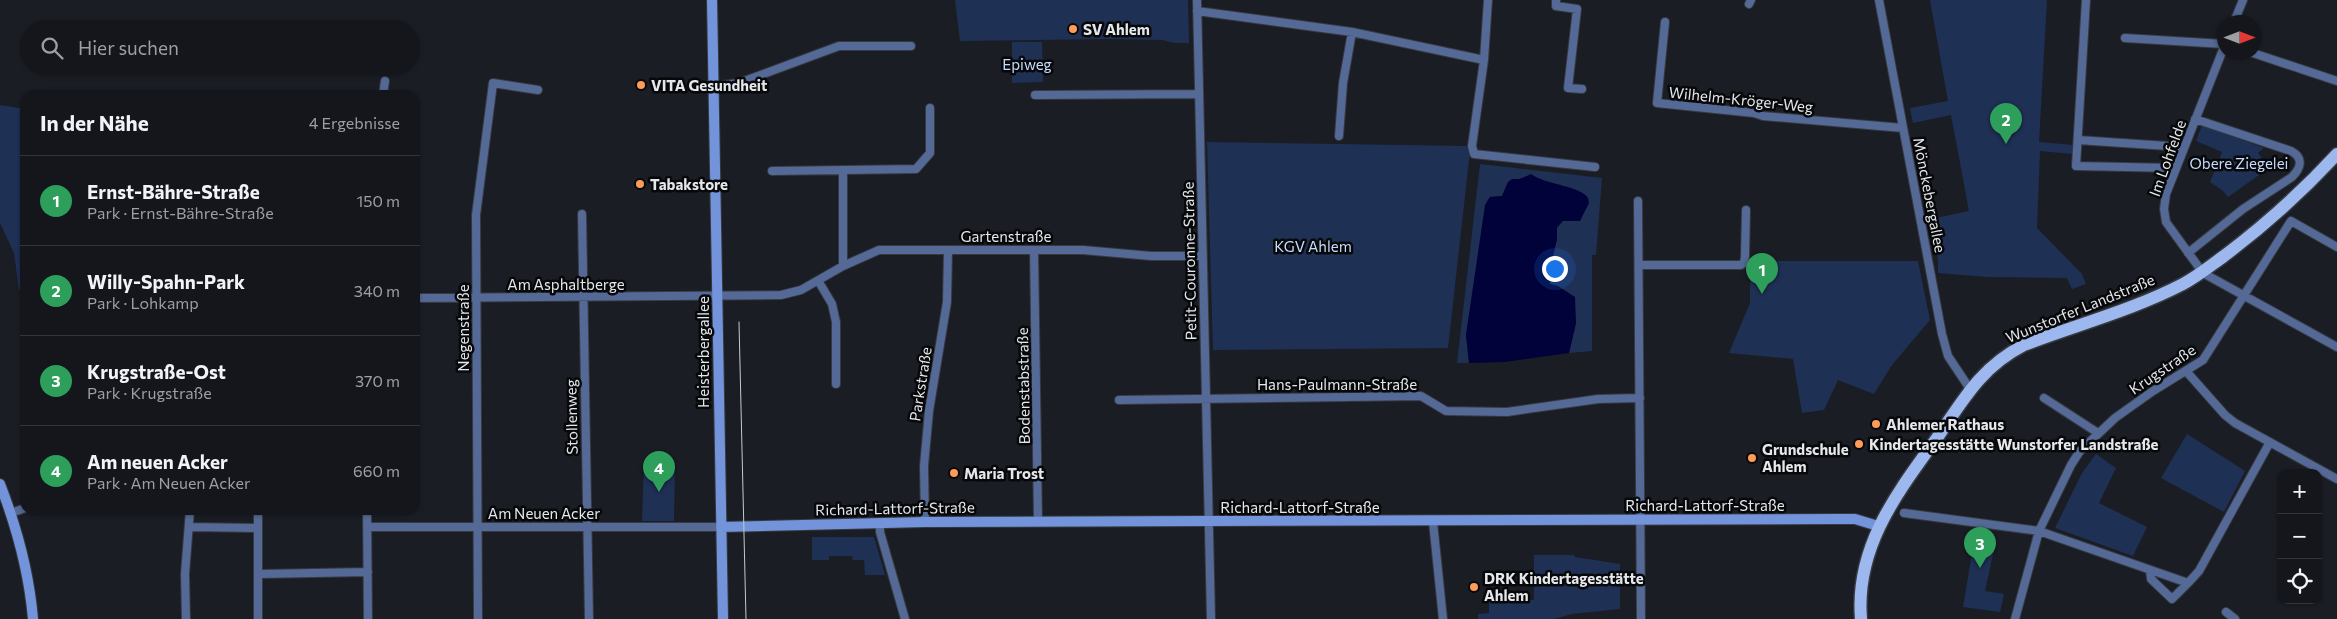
<!DOCTYPE html>
<html lang="de">
<meta charset="utf-8">
<style>
:root{--surface:#14161b;--page:#212328;--text:#f1f3f6;--muted:#9d9fa3;--line:#33353a;--accent:#b45309}
body{margin:0;font-family:Commissioner,sans-serif;background:var(--page);color:var(--text)}
.controls{position:absolute;right:15px;bottom:15px;display:grid;overflow:hidden;border-radius:10px;box-shadow:0 1px 4px #0004}
.controls button{width:45px;height:45px;display:grid;place-items:center;padding:0;border:0;border-bottom:1px solid var(--line);background:var(--surface);color:var(--text);font:25px sans-serif}
.compass{position:absolute;left:2217px;top:15px;width:45px;height:45px;border-radius:50%;background:var(--surface);box-shadow:0 1px 4px #0004;rotate:90deg}
.you{position:absolute;left:1554px;top:268px;width:18px;height:18px;margin:-12px;border:4px solid #fff;border-radius:50%;background:#1a73e8;box-shadow:0 0 0 8px #1a73e833}
.badge{display:grid;place-items:center;width:32px;height:32px;border-radius:50%;background:var(--accent);color:#fff;font-size:16px;font-weight:700}
.pin{position:absolute;translate:-50% -41px;filter:drop-shadow(0 1px 2px #0008)}
.pin::after{content:'';position:absolute;top:26px;width:18px;height:15px;background:inherit;clip-path:polygon(0 0,100% 0,50% 100%)}
.list{margin:0;padding:0;list-style:none}
h2{display:flex;justify-content:space-between;align-items:center;height:65px;margin:0;padding:0 20px;font-size:21px}
h2 small{font-size:16px;font-weight:400;color:var(--muted)}
.list li{display:grid;grid-template-columns:32px 1fr auto;gap:15px;align-items:center;box-sizing:border-box;height:90px;padding:0 20px;border-top:1px solid var(--line)}
.list b{display:block;font-size:19px;white-space:nowrap}
.list p{margin:0;font-size:16px;white-space:nowrap;color:var(--muted)}
.list em{font-size:16px;font-style:normal;color:var(--muted)}
.icon{flex:none;width:28px;height:28px;fill:none;stroke:currentColor;stroke-width:2;stroke-linecap:round;stroke-linejoin:round}
.map{position:relative;flex:none;width:2337px;height:619px;overflow:hidden}
.search{position:absolute;background:var(--surface);box-shadow:0 1px 4px #0004;left:20px;top:20px;width:400px;height:55px;display:flex;align-items:center;gap:12px;box-sizing:border-box;padding:0 18px;border-radius:28px;color:var(--muted);font-size:19px}
.panel{position:absolute;background:var(--surface);box-shadow:0 1px 4px #0004;left:20px;top:90px;width:400px;height:425px;border-radius:15px}
.map>svg:first-child{display:block}
.green{fill:#1f3055}
.water{fill:#000239}
.lines{fill:none;stroke-linecap:round;stroke-linejoin:round}
.street-casing{stroke:#363940;stroke-width:10}
.secondary-casing{stroke:#363940;stroke-width:12}
.primary-casing{stroke:#363940;stroke-width:15}
.street{stroke:#546995;stroke-width:8}
.secondary{stroke:#7394db;stroke-width:10}
.primary{stroke:#9db8ee;stroke-width:12}
.tram{stroke:#c6c9cd;stroke-width:1}
.poi-dot{fill:#fe9c57;stroke:#07080a;stroke-width:2}
.labels{text-anchor:middle;dominant-baseline:central;stroke-width:5;stroke-linejoin:round;paint-order:stroke}
.poi-label{font-size:15px;font-weight:bold;fill:#e5e7eb;stroke:#07080a;text-anchor:start}
.park-label{font-size:15px;fill:#c8dafe;stroke:#07080a}
.street-label{font-size:15px;fill:#e5e7eb;stroke:#07080a}
</style>
<div class="map">
<svg width="2337" height="619" viewBox="0 0 2337 619">
<rect width="100%" height="100%" fill="#1a1d24"/>
<path class="green" d="M955,0H1188L1189,43H1174L1163,40L1111,39L960,41Z
M1930,0H2047L2039,142L2073,145L2072,154L2040,151L2037,228L2082,274L2086,284L2072,289L2067,278L1987,277L1938,273V260L1931,219L1969,211L1951,115L1913,123L1910,108L1948,101Z
M1012,42H1042L1043,82L1012,83Z
M0,105L25,109V290H19L14,253L0,223Z
M2202,125L2264,148L2258,153L2269,168L2228,197L2223,191L2210,182L2222,152L2196,141Z
M1207,142L1466,146L1470,151L1448,348L1213,350Z
M1480,164L1602,178L1596,255H1592V351L1569,353L1576,323L1558,286L1550,284L1549,273L1557,239V228L1563,221H1569L1562,185L1540,181L1531,175L1508,182L1502,196L1490,197L1487,201L1466,335L1469,363H1457Z
M1750,261H1918L1930,320L1892,365L1874,394L1838,380L1824,410L1802,413L1793,359L1729,353L1750,303Z
M2187,434L2245,471L2224,512L2161,478Z
M2096,454L2116,468L2099,503L2147,527L2133,556L2055,528L2082,473Z
M644,463H675L674,521H642Z
M812,537H874L885,575H865L864,560H853L852,556H829V560H812Z
M1974,542L1995,545L1985,591L2004,594L2000,612L1963,607Z
M1534,555H1574L1575,557L1620,564V609L1572,614L1554,619H1478V614L1489,613V599L1534,600Z"/>
<path class="water" d="M1531,174C1546,185 1581,186 1588,198L1589,203L1580,221H1563L1557,227V239L1549,273L1550,284L1558,286L1575,297L1576,323L1569,353L1505,362L1469,363L1466,335L1485,205L1490,197L1502,196L1508,182L1512,179H1520Z"/>
<g class="lines">
<defs>
<path id="street" d="M1197,0L1211,619
M1488,0L1484,60L1472,146L1474,154L1595,167
M1556,0V6L1577,9L1568,88L1582,89
M1879,0L1942,334L1948,356L1970,389
M2086,0L2076,166L2175,168
M1749,4L1751,0
M1197,11L1352,32L1484,60
M1665,22L1657,103L1754,113L1763,116L1903,128
M2234,22L2243,0
M2125,38L2224,44
M2224,47L2166,194L2164,209L2166,222L2203,273L2337,347
M2250,52L2337,81
M715,86L739,83L839,46H911
M383,95L385,81
M1035,95L1199,94
M1339,136L1343,83L1352,32
M2078,140L2183,147
M772,171L916,169L930,153V108
M843,171V266
M1638,201L1641,619
M582,214L589,619
M1034,250L1038,522
M2188,253L2243,209L2292,177C2301,168 2304,158 2291,151L2195,119
M1639,265H1741L1744,263L1745,257L1746,210
M819,282L832,304L836,322V384
M415,298L781,295L801,290L843,266L879,250H1083L1151,256H1202
M2186,371L2225,415L2235,423L2337,479
M2044,398L2098,433
M1119,400L1421,396L1446,411L1507,412L1598,399L1640,398
M258,510V619
M367,510L368,619
M11,513L25,508
M1904,513L2039,531L2188,583L2199,571L2270,442
M925,522L924,466L929,411L947,302L948,250
M1433,522L1443,619
M880,523V532L905,619
M189,527L258,528
M368,527H721
M2150,570L2151,579L2172,599L2188,583
M259,574L368,572
M2226,612L2235,619
M186,619L185,574L190,510
M478,619L476,215L493,83L538,90
M2015,619L2039,531L2071,465L2080,451L2115,418L2153,391L2203,360L2291,221L2337,247"/>
<path id="secondary" d="M712,0C716,206 719,413 723,619
M0,484C17,528 29,572 33,619
M721,527L925,522L1838,519H1855L1878,526"/>
<path id="primary" d="M1861,619C1855,547 1897,493 1937,438C1963,400 1981,367 2024,345C2076,325 2133,310 2183,284C2198,276 2210,266 2224,256C2265,225 2302,192 2337,154"/>
</defs>
<use href="#street" class="street-casing"/>
<use href="#secondary" class="secondary-casing"/>
<use href="#primary" class="primary-casing"/>
<use href="#street" class="street"/>
<use href="#secondary" class="secondary"/>
<use href="#primary" class="primary"/>
<path class="tram" d="M739,322L746,619"/>
</g>
<g class="poi-dot">
<circle cx="1073" cy="29" r="5"/>
<circle cx="641" cy="85" r="5"/>
<circle cx="640" cy="184" r="5"/>
<circle cx="1876" cy="424" r="5"/>
<circle cx="1859" cy="444" r="5"/>
<circle cx="1752" cy="458" r="5"/>
<circle cx="954" cy="473" r="5"/>
<circle cx="1474" cy="587" r="5"/>
</g>
<g class="labels">
<g class="poi-label">
<text x="1083" y="29">SV Ahlem</text>
<text x="651" y="85">VITA Gesundheit</text>
<text x="650" y="184">Tabakstore</text>
<text x="1886" y="424">Ahlemer Rathaus</text>
<text x="1869" y="444">Kindertagesstätte Wunstorfer Landstraße</text>
<text x="1762" y="449">Grundschule<tspan x="1762" dy="17">Ahlem</tspan></text>
<text x="964" y="473">Maria Trost</text>
<text x="1484" y="578">DRK Kindertagesstätte<tspan x="1484" dy="17">Ahlem</tspan></text>
</g>
<g class="park-label">
<text x="1027" y="64">Epiweg</text>
<text x="2239" y="163">Obere Ziegelei</text>
<text x="1313" y="246">KGV Ahlem</text>
</g>
<g class="street-label">
<text transform="translate(1741 99) rotate(6)">Wilhelm-Kröger-Weg</text>
<text transform="translate(2167 158) rotate(-70)">Im Lohfelde</text>
<text transform="translate(1930 195) rotate(79)">Mönckebergallee</text>
<text x="1006" y="236">Gartenstraße</text>
<text transform="translate(1189 261) rotate(-91)">Petit-Couronne-Straße</text>
<text x="566" y="284">Am Asphaltberge</text>
<text transform="translate(2080 308) rotate(-22)">Wunstorfer Landstraße</text>
<text transform="translate(463 328) rotate(-90)">Negenstraße</text>
<text transform="translate(703 352) rotate(-90)">Heisterbergallee</text>
<text transform="translate(2162 369) rotate(-34)">Krugstraße</text>
<text transform="translate(920 384) rotate(-81)">Parkstraße</text>
<text x="1337" y="384">Hans-Paulmann-Straße</text>
<text transform="translate(1023 386) rotate(-91)">Bodenstabstraße</text>
<text transform="translate(571 417) rotate(-91)">Stollenweg</text>
<text x="1705" y="505">Richard-Lattorf-Straße</text>
<text x="1300" y="507">Richard-Lattorf-Straße</text>
<text transform="translate(895 508) rotate(-1)">Richard-Lattorf-Straße</text>
<text x="544" y="513">Am Neuen Acker</text>
</g>
</g>
</svg>
<div class="controls">
<button>+</button>
<button>−</button>
<button><svg class="icon" aria-label="locate" viewBox="0 0 24 24"><circle cx="12" cy="12" r="6"/><path d="M12 2v4M12 18v4M2 12h4M18 12h4"/></svg></button>
</div>
<svg class="compass" viewBox="-18 -18 36 36"><path d="M0-13l5 13h-10z" fill="#e53935"/><path d="M0 13l5-13h-10z" fill="#9d9fa3"/></svg>
<div class="you"></div>
<div class="pin badge" style="left:1762px;top:294px;background:#2e9e5b">1</div>
<div class="pin badge" style="left:2006px;top:144px;background:#2e9e5b">2</div>
<div class="pin badge" style="left:1980px;top:568px;background:#2e9e5b">3</div>
<div class="pin badge" style="left:659px;top:492px;background:#2e9e5b">4</div>
<div class="search"><svg class="icon" aria-label="search" viewBox="0 0 24 24"><circle cx="10" cy="10" r="6"/><path d="M15 15l6 6"/></svg>Hier suchen</div>
<section class="panel">
<h2>In der Nähe<small>4 Ergebnisse</small></h2>
<ul class="list">
<li><span class="badge" style="background:#2e9e5b">1</span><div><b>Ernst-Bähre-Straße</b><p>Park · Ernst-Bähre-Straße</p></div><em>150 m</em></li>
<li><span class="badge" style="background:#2e9e5b">2</span><div><b>Willy-Spahn-Park</b><p>Park · Lohkamp</p></div><em>340 m</em></li>
<li><span class="badge" style="background:#2e9e5b">3</span><div><b>Krugstraße-Ost</b><p>Park · Krugstraße</p></div><em>370 m</em></li>
<li><span class="badge" style="background:#2e9e5b">4</span><div><b>Am neuen Acker</b><p>Park · Am Neuen Acker</p></div><em>660 m</em></li>
</ul>
</section>
</div>
